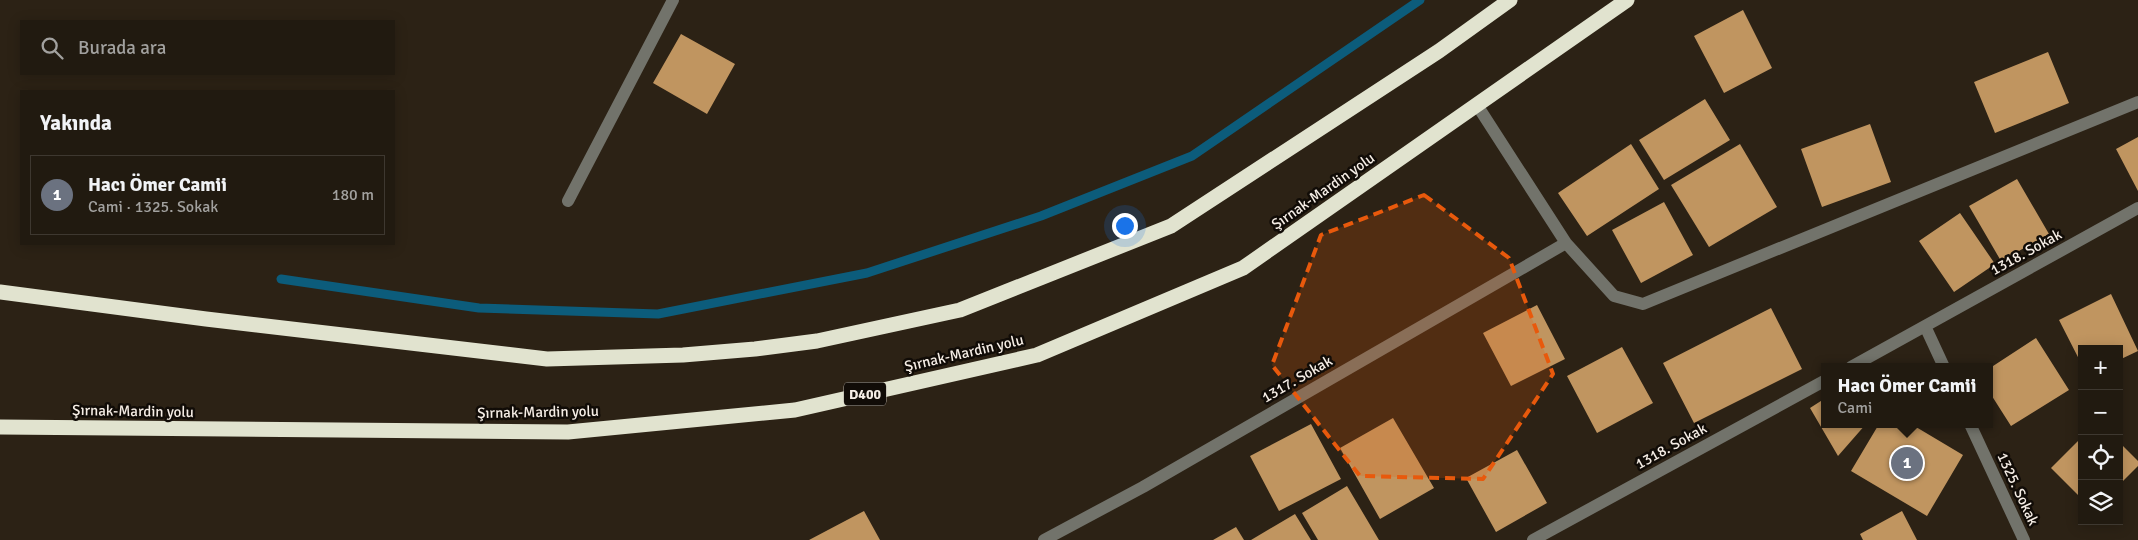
<!DOCTYPE html>
<html lang="tr">
<meta charset="utf-8">
<style>
:root{--surface:#211a10;--page:#2d271e;--text:#f1f3f6;--muted:#a2a19f;--line:#3e3830;--accent:#72c1f5}
body{margin:0;font-family:Signika,sans-serif;background:var(--page);color:var(--text)}
.controls{position:absolute;right:15px;bottom:15px;display:grid;overflow:hidden;border-radius:0px;box-shadow:0 2px 12px #0003}
.controls button{width:45px;height:45px;display:grid;place-items:center;padding:0;border:0;border-bottom:1px solid var(--line);background:var(--surface);color:var(--text);font:25px sans-serif}
.you{position:absolute;left:1124px;top:225px;width:18px;height:18px;margin:-12px;border:4px solid #fff;border-radius:50%;background:#1a73e8;box-shadow:0 0 0 8px #1a73e833}
.badge{display:grid;place-items:center;width:32px;height:32px;border-radius:50%;background:var(--accent);color:#fff;font-size:16px;font-weight:700}
.pin{position:absolute;translate:-50% -50%;border:2px solid #fff;box-shadow:0 1px 5px #0006}
.popup{position:absolute;left:1821px;top:363px;width:172px;height:65px;box-sizing:border-box;display:grid;place-content:center;border-radius:0px;background:var(--surface);filter:drop-shadow(0 1px 4px #0005);font-size:16px;white-space:nowrap;color:var(--muted)}
.popup b{font-size:19px;color:var(--text)}
.popup::after{content:'';position:absolute;left:50%;top:100%;margin-left:-10px;border:10px solid transparent;border-top-color:var(--surface)}
.list{margin:0;padding:0;list-style:none}
h2{display:flex;justify-content:space-between;align-items:center;height:65px;margin:0;padding:0 20px;font-size:21px}
h2 small{font-size:16px;font-weight:400;color:var(--muted)}
.list li{display:grid;grid-template-columns:32px 1fr auto;gap:15px;align-items:center;box-sizing:border-box;height:80px;margin:0 10px 10px;padding:0 10px;border:1px solid var(--line);border-radius:0px}
.list b{display:block;font-size:19px;white-space:nowrap}
.list p{margin:0;font-size:16px;white-space:nowrap;color:var(--muted)}
.list em{font-size:16px;font-style:normal;color:var(--muted)}
.icon{flex:none;width:28px;height:28px;fill:none;stroke:currentColor;stroke-width:2;stroke-linecap:round;stroke-linejoin:round}
.map{position:relative;flex:none;width:2138px;height:540px;overflow:hidden}
.search{position:absolute;background:var(--surface);box-shadow:0 2px 12px #0003;left:20px;top:20px;width:375px;height:55px;display:flex;align-items:center;gap:12px;box-sizing:border-box;padding:0 18px;border-radius:0px;color:var(--muted);font-size:19px}
.panel{position:absolute;background:var(--surface);box-shadow:0 2px 12px #0003;left:20px;top:90px;width:375px;height:155px;border-radius:0px}
.map>svg:first-child{display:block}
.lines{fill:none;stroke-linecap:round;stroke-linejoin:round}
.stream{stroke:#0c5c7b;stroke-width:9}
.building{fill:#c09560}
.minor{stroke:#72736b;stroke-width:12}
.highway{stroke:#e1e3cf;stroke-width:15}
.marked{fill:#e8590c;fill-opacity:0.2;stroke:#e8590c;stroke-width:4;stroke-dasharray:10 6;stroke-linejoin:round}
.labels{text-anchor:middle;dominant-baseline:central;stroke-width:5;stroke-linejoin:round;paint-order:stroke}
.shield{fill:#110c07;stroke:#b1aaa3;stroke-width:1}
.shield-label{font-size:14px;font-weight:bold;fill:#f6eee6}
.street-label{font-size:15px;fill:#f6eee6;stroke:#110c07}
</style>
<div class="map">
<svg width="2138" height="540" viewBox="0 0 2138 540">
<rect width="100%" height="100%" fill="#2c2215"/>
<g class="lines">
<path class="stream" d="M281,279L479,308L658,314L867,273L1041,216L1192,156L1420,0"/>
</g>
<path class="building" d="M1743,10L1772,68L1724,93L1694,36Z
M681,34L735,64L707,114L653,83Z
M2048,52L2069,103L1995,133L1974,82Z
M1705,99L1730,140L1664,180L1639,140Z
M1870,124L1891,182L1822,207L1801,149Z
M2138,137V191L2116,149Z
M1631,144L1659,189L1587,236L1558,193Z
M1740,144L1777,207L1709,247L1671,185Z
M2017,179L2049,234L2001,261L1969,206Z
M1664,202L1693,255L1641,283L1612,230Z
M1960,213L1995,264L1954,292L1919,241Z
M2111,294L2138,351L2119,360V349H2082V365L2059,320Z
M1537,305L1565,359L1511,386L1483,333Z
M1771,308L1802,369L1694,423L1663,363Z
M2036,338L2069,390L2011,426L1990,393V368Z
M1622,347L1653,403L1597,433L1567,376Z
M1824,399V424H1866L1838,456L1810,408Z
M1393,418L1434,488L1380,519L1340,448Z
M1311,424L1341,479L1279,511L1250,456Z
M1879,424H1911L1963,455L1927,516L1851,471Z
M2082,437V499L2051,468Z
M2119,442L2138,461V466L2119,485Z
M1517,450L1547,503L1496,532L1466,478Z
M1347,486L1379,540H1318L1302,513Z
M864,511L880,540H809Z
M1902,511L1917,540H1863L1860,534Z
M1295,514L1311,540H1251Z
M1236,527L1244,540H1213Z"/>
<g class="lines">
<path class="minor" d="M1477,105L1566,243L1614,296L1643,304L2138,102
M568,201L673,0
M1925,326L1944,367
M1851,367L2138,208
M1970,424L2024,540
M1044,540L1143,487L1566,243
M1533,540L1824,381"/>
<path class="highway" d="M0,292L206,319L547,359L683,355L755,349L817,341L960,310L1171,226L1439,51L1510,0
M0,427L568,432L795,410L1037,355L1243,268L1627,0"/>
</g>
<path class="marked" d="M1424,195L1509,258L1553,374L1483,479L1360,476L1272,365L1321,235Z"/>
<g class="labels">
<rect class="shield" x="844" y="382.5" width="42" height="23" rx="4"/>
<g class="shield-label">
<text x="865" y="394">D400</text>
</g>
<g class="street-label">
<text transform="translate(1323 191) rotate(-35)">Şırnak-Mardin yolu</text>
<text transform="translate(2026 252) rotate(-29)">1318. Sokak</text>
<text transform="translate(964 353) rotate(-13)">Şırnak-Mardin yolu</text>
<text transform="translate(1297 379) rotate(-30)">1317. Sokak</text>
<text transform="translate(133 411) rotate(1)">Şırnak-Mardin yolu</text>
<text transform="translate(538 412) rotate(-1)">Şırnak-Mardin yolu</text>
<text transform="translate(1671 446) rotate(-29)">1318. Sokak</text>
<text transform="translate(2018 489) rotate(65)">1325. Sokak</text>
</g>
</g>
</svg>
<div class="controls">
<button>+</button>
<button>−</button>
<button><svg class="icon" aria-label="locate" viewBox="0 0 24 24"><circle cx="12" cy="12" r="6"/><path d="M12 2v4M12 18v4M2 12h4M18 12h4"/></svg></button>
<button><svg class="icon" aria-label="layers" viewBox="0 0 24 24"><path d="M12 4l9 5-9 5-9-5zM3 14l9 5 9-5"/></svg></button>
</div>
<div class="you"></div>
<div class="pin badge" style="left:1907px;top:463px;background:#6b7280">1</div>
<div class="popup"><b>Hacı Ömer Camii</b>Cami</div>
<div class="search"><svg class="icon" aria-label="search" viewBox="0 0 24 24"><circle cx="10" cy="10" r="6"/><path d="M15 15l6 6"/></svg>Burada ara</div>
<section class="panel">
<h2>Yakında<small></small></h2>
<ul class="list">
<li><span class="badge" style="background:#6b7280">1</span><div><b>Hacı Ömer Camii</b><p>Cami · 1325. Sokak</p></div><em>180 m</em></li>
</ul>
</section>
</div>
